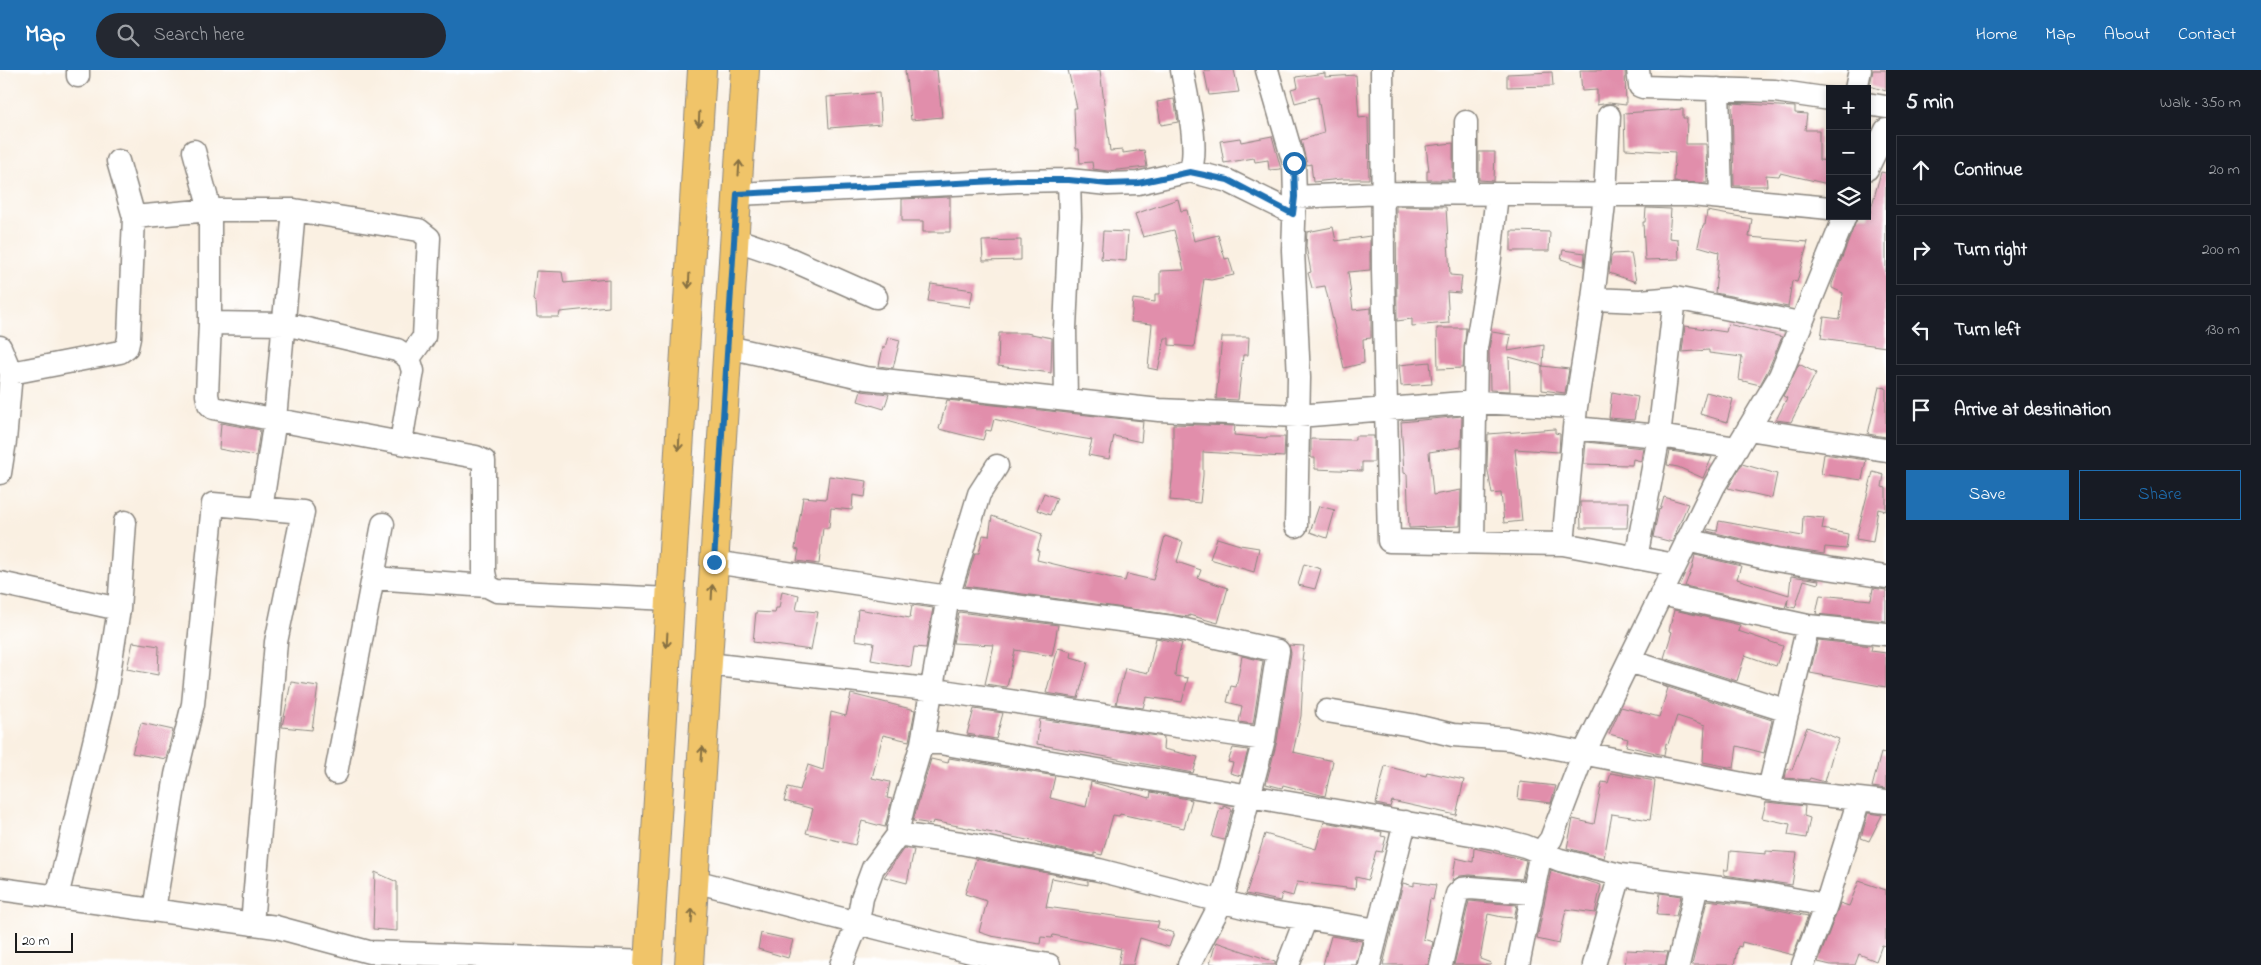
<!DOCTYPE html>
<meta charset="utf-8">
<style>
:root{--surface:#171b24;--page:#242831;--text:#f1f3f6;--muted:#9ea1a6;--line:#363941;--accent:#1f6fb2}
body{margin:0;font-family:"Indie Flower",sans-serif;background:var(--page);color:var(--text)}
.controls{position:absolute;right:15px;top:15px;display:grid;overflow:hidden;border-radius:0px;box-shadow:0 2px 8px #0003}
.controls button{width:45px;height:45px;display:grid;place-items:center;padding:0;border:0;border-bottom:1px solid var(--line);background:var(--surface);color:var(--text);font:25px sans-serif}
.scale{position:absolute;left:15px;bottom:12px;width:58px;box-sizing:border-box;padding-left:5px;border:2px solid #1c1c1c;border-top:0;font-size:14px;line-height:18px;white-space:nowrap;color:#1c1c1c;-webkit-text-stroke:4px #fff;paint-order:stroke}
.stop{position:absolute;width:15px;height:15px;margin:-11px;border:4px solid #1f6fb2;border-radius:50%;background:#fff}
.stop.end{background:#1f6fb2;border-color:#fff;box-shadow:0 1px 5px #0008}
.list{margin:0;padding:0;list-style:none}
h2{display:flex;justify-content:space-between;align-items:center;height:65px;margin:0;padding:0 20px;font-size:21px}
h2 small{font-size:16px;font-weight:400;color:var(--muted)}
.list li{display:grid;grid-template-columns:32px 1fr auto;gap:15px;align-items:center;box-sizing:border-box;height:70px;margin:0 10px 10px;padding:0 10px;border:1px solid var(--line);border-radius:0px}
.list b{display:block;font-size:19px;white-space:nowrap}
.list em{font-size:16px;font-style:normal;color:var(--muted)}
.actions{display:flex;gap:10px;padding:15px 20px}
.actions a{flex:1;padding:11px 0;border:1px solid var(--accent);border-radius:0px;text-align:center;font-size:18px;color:var(--accent)}
.actions .main{background:var(--accent);color:#fff}
.icon{flex:none;width:28px;height:28px;fill:none;stroke:currentColor;stroke-width:2;stroke-linecap:round;stroke-linejoin:round}
.map{position:relative;flex:none;width:1886px;height:895px;overflow:hidden}
header{display:flex;align-items:center;gap:30px;box-sizing:border-box;height:70px;padding:0 25px;background:var(--accent);color:#fff}
header strong{font-size:24px}
nav{display:flex;gap:28px;margin-inline-start:auto;font-size:18px}
.search{width:350px;height:45px;background:var(--page);display:flex;align-items:center;gap:12px;box-sizing:border-box;padding:0 18px;border-radius:28px;color:var(--muted);font-size:19px}
main{display:flex}
aside{flex:1;background:var(--surface)}
.map>svg:first-child{display:block}
.building{fill:#e18eab}
.lines{fill:none;stroke-linecap:round;stroke-linejoin:round}
.minor-casing{stroke:#8b867f;stroke-width:25}
.major-casing{stroke:#8b867f;stroke-width:30}
.minor{stroke:#fff;stroke-width:22}
.major{stroke:#f0c469;stroke-width:28}
.oneway{stroke:#867042}
.route{stroke:#1f6fb2;stroke-width:6}
</style>
<header>
<strong>Map</strong>
<div class="search"><svg class="icon" aria-label="search" viewBox="0 0 24 24"><circle cx="10" cy="10" r="6"/><path d="M15 15l6 6"/></svg>Search here</div>
<nav><a>Home</a><a>Map</a><a>About</a><a>Contact</a></nav>
</header>
<main>
<div class="map">
<svg width="1886" height="895" viewBox="0 0 1886 895">
<rect width="100%" height="100%" fill="#fff"/>
<filter id="ink" filterUnits="userSpaceOnUse"><feTurbulence type="fractalNoise" baseFrequency=".02" numOctaves="2"/><feDisplacementMap in="SourceGraphic" scale="10" xChannelSelector="R" yChannelSelector="G"/><feConvolveMatrix kernelMatrix="1 2 1 2 8 2 1 2 1" color-interpolation-filters="sRGB"/></filter>
<filter id="wash" filterUnits="userSpaceOnUse"><feTurbulence type="fractalNoise" baseFrequency=".0096" numOctaves="4" result="noise"/><feDisplacementMap in="SourceGraphic" scale="20" xChannelSelector="R" yChannelSelector="G"/><feGaussianBlur stdDeviation="1.12" result="paint"/><feColorMatrix in="noise" values="0 0 0 0 0 0 0 0 0 0 0 0 0 0 0 0 0 1.4 0 .05"/><feComposite in="paint" operator="in"/></filter>
<g filter="url(#wash)">
<rect width="100%" height="100%" fill="#faf0e2"/>
<g id="blocks">
<path class="building" d="M905,0H937L942,47L911,50Z
M1068,0H1100L1110,81L1123,80V83L1144,80L1147,97L1108,101L1093,99L1092,92L1080,93L1079,79H1076L1074,38H1077Z
M1204,0H1234L1239,22L1209,25Z
M1580,0H1625L1626,35L1609,33L1597,35V20L1582,21Z
M1873,0H1886V21L1870,16Z
M1552,2L1553,16L1507,17V4Z
M1325,3V7L1356,5L1359,48L1368,47L1369,109H1341L1313,112L1311,94L1307,95L1301,70L1324,63L1318,27L1295,33L1291,19L1298,17L1296,7Z
M879,23L881,54L829,58L827,27Z
M1174,29L1178,52L1161,55L1157,32Z
M1732,33L1795,37V43L1807,44L1805,60H1819V90L1829,91L1828,114L1780,103L1779,106L1766,105L1767,116H1734Z
M1683,39V48H1687L1686,74H1706L1707,113L1674,112L1675,82L1625,79L1624,43Z
M1272,66L1281,99L1269,100L1268,90L1255,92L1254,88L1224,93L1220,71L1240,68L1241,72Z
M1453,73V110H1427V101H1429L1426,76Z
M1479,82H1495L1494,111L1479,110Z
M1881,102L1886,103V277L1821,268L1824,247L1840,249L1843,223L1832,218V214L1858,146H1869Z
M950,127V162H923V151H902V129Z
M1178,129L1181,141L1187,140L1194,171L1218,165L1225,189L1229,188L1234,205L1211,210L1204,209L1194,277L1169,275V268H1165L1158,300L1148,298L1152,254L1131,252L1133,229L1155,232V224H1160V201L1184,200L1174,160L1143,167L1135,144Z
M1396,136L1446,137L1450,205L1462,206L1460,223L1447,222L1449,253L1412,256V249L1397,251Z
M1646,138L1671,139L1669,168L1678,169L1679,189L1645,190L1643,152H1645Z
M1707,141L1752,149L1749,167L1808,172L1797,212L1792,211L1788,237L1715,223L1719,182L1698,176L1703,155H1705Z
M1333,157L1336,171L1370,166V200L1348,202L1353,240L1371,238V268L1363,269L1364,293L1344,298L1325,216L1312,218L1308,203L1311,202L1306,176L1307,162Z
M1103,161L1128,162L1126,191L1101,189Z
M1511,161L1550,162L1549,181H1511Z
M1021,170V190L983,191L982,171Z
M1563,180L1585,183L1584,196L1561,189Z
M1631,183L1636,212L1609,203L1611,187L1613,184Z
M536,201L562,202L564,213L609,209V237L560,242L559,247H537L536,233L533,230Z
M931,214L973,220L970,237L928,231Z
M1728,254L1782,267L1768,300L1760,315L1739,310L1742,287L1709,283V280L1682,282L1685,256L1726,262Z
M1437,258H1466L1463,298L1438,299Z
M1492,262L1511,265L1508,281L1544,275L1543,296L1509,287L1510,321L1490,320L1489,279Z
M999,263H1026L1052,268L1051,303L998,296Z
M888,267L900,270L893,298L879,296L883,277H885Z
M1222,267H1249L1248,285H1243L1238,330L1216,329Z
M1430,292L1432,314L1401,316L1399,295Z
M1799,294L1816,303L1791,352L1776,350L1787,328L1783,326Z
M1542,296L1569,299L1565,323L1542,320Z
M1879,317L1886,318V367L1868,364Z
M861,321L889,324L884,339L858,331Z
M1612,322L1638,327L1634,350L1609,348Z
M1706,322L1733,329L1727,352L1700,344Z
M947,330L1143,351L1141,372L1114,366L1109,389L1088,385L1092,370L1045,362L994,349L991,361L986,360L983,370L939,359Z
M1462,346L1461,377L1429,382L1433,425L1461,420L1460,456L1409,458L1407,404L1404,403L1401,352Z
M221,353L260,360L256,386L219,379Z
M1173,354L1235,356L1234,365L1266,368V367H1285L1284,387L1203,382V405L1200,433L1170,430L1173,401Z
M1555,359V363L1560,364L1559,382L1515,379L1522,451L1504,453L1501,423L1492,424L1487,396L1488,364Z
M1355,366H1374V392H1362V401L1315,399V388H1311V369L1355,370Z
M1586,372L1643,378L1641,391L1633,389L1632,395L1584,394Z
M1670,381L1712,387L1703,408L1678,397L1667,395Z
M1824,384L1866,390L1862,410L1821,404Z
M1742,394L1777,404L1772,428L1728,418Z
M1873,402L1884,405L1882,417L1886,418V441L1878,439L1873,472L1856,469Z
M829,406L867,411L865,427L853,425L852,440L831,438L829,458H823L819,494L797,491L799,480L795,479L803,427L826,429Z
M1044,423L1057,428L1050,445L1037,440Z
M1664,427L1688,434L1672,472L1653,467L1659,439L1660,440Z
M1580,432H1629L1627,458H1581Z
M1319,436L1335,440L1327,468L1310,462Z
M992,446L1042,464L1037,481H1039L1037,490L1125,511L1127,504L1153,510L1165,466L1183,472L1177,492L1201,500L1198,508L1228,518L1218,553L1189,545V547L965,516L975,483H979L983,465L989,466Z
M1803,446L1824,448L1822,459L1848,464L1846,479L1825,477L1824,484L1777,477L1707,461L1708,459L1717,461L1719,451L1802,466Z
M1217,468L1240,475L1259,478L1254,502L1210,489Z
M1695,485L1741,496L1737,509L1789,525L1791,506L1819,510L1818,514L1804,510L1795,538L1787,536L1788,529L1785,538L1685,516L1692,498Z
M1304,494L1321,499L1315,519L1298,515Z
M1873,518L1886,520V551L1816,544L1820,525L1871,530Z
M782,521L799,525L796,540L818,542L811,580L753,572L756,542L775,543L776,538H779Z
M912,535L933,538L926,578L914,577L911,597L871,590L874,573L855,570L858,539L910,548Z
M1674,540L1740,555L1738,561L1783,576L1776,596L1745,585L1737,611L1664,588L1672,562L1669,561Z
M959,542L1058,555L1052,586L1015,580L1007,617L985,614L994,575L953,573Z
M1156,568L1182,573L1176,595L1175,606L1188,608L1182,632L1146,627L1143,638L1116,634L1125,598L1148,603Z
M1818,570L1872,576L1871,581L1886,583V617L1810,603Z
M133,572L159,576L158,605L127,599Z
M1289,575L1304,576L1302,590H1304L1301,646L1293,682L1333,691L1325,726L1283,715L1282,718L1266,714L1277,671L1291,583Z
M1058,578L1072,582L1071,587L1088,592L1078,628L1046,623Z
M1242,586L1263,591L1253,654L1239,652L1242,636L1227,632L1231,616L1236,617Z
M291,612L318,616L312,660L282,657Z
M1661,615L1772,650L1764,683L1737,676L1734,698L1703,692L1705,655L1677,646L1668,674L1666,673L1664,685L1626,676L1628,669L1609,664L1621,637L1659,647L1668,618Z
M851,624L915,640L909,671L883,665L872,708L890,712L887,728L892,729L885,757L862,751L855,775L806,763L813,739L784,731L788,717L800,720L808,695L823,700L831,642L846,646Z
M974,639L1003,643L996,669L967,664Z
M1040,649L1164,667L1163,679L1198,687L1193,703L1037,674Z
M141,653L173,660L166,689L132,683Z
M1807,657L1839,669L1833,683L1825,712L1810,708L1809,710L1785,708L1787,699L1792,700Z
M1233,678L1248,680L1241,706L1230,703L1233,693L1228,692Z
M1881,683L1886,684V719L1872,717Z
M949,688L1055,706L1050,728L1086,737L1091,712L1150,728L1151,722L1192,730L1184,758L1120,744L1119,746L1113,745L1102,785L1094,783V786L1041,775L1042,773L933,751L932,754L913,751L931,689L948,693Z
M1385,696L1426,706L1427,702L1464,710L1456,745L1392,731L1390,737L1376,734Z
M1611,703L1655,711L1650,750L1612,744L1604,788L1567,778L1573,749L1594,754L1602,712L1608,713Z
M1520,712L1556,716L1551,733L1518,729Z
M1766,732L1805,736L1804,746L1810,748L1806,768L1788,765L1790,754L1762,748Z
M1223,736L1232,739L1224,770L1212,767L1220,738L1223,739Z
M1868,743L1882,745L1869,771L1861,768Z
M1324,752L1382,762L1381,766L1386,767L1382,782L1376,781L1368,810L1356,807L1355,819L1297,812L1293,826L1282,823L1280,831L1246,824L1265,764L1316,779Z
M904,778L914,780L907,813L884,807Z
M1474,778L1526,790L1522,809L1470,805L1460,806L1452,811L1456,788L1473,792Z
M1730,781L1766,784V781L1797,783L1792,815L1724,805V800H1728Z
M976,789L1088,811V815L1052,808L1046,837L1159,852L1157,858L1174,863L1169,877L1140,868L1133,895H1118L1121,879L1053,865L1052,868L1041,867L1040,874L991,866L979,862L987,831L965,824Z
M1551,800L1601,815L1595,843L1566,839L1559,874L1537,869Z
M375,802L397,812V861L373,859Z
M1859,811L1886,820V876L1882,875L1876,891L1859,884L1855,895H1831L1818,892L1840,833L1849,836Z
M1414,812L1436,815L1433,830L1430,829L1423,869L1433,872L1428,895H1383L1403,813L1414,816Z
M1660,823L1681,826L1676,846L1657,845Z
M1707,830L1764,837L1808,846L1793,885L1742,872L1741,877L1738,876L1734,895H1692Z
M1469,831L1517,835L1514,848L1502,847L1488,844L1480,889L1491,893L1490,895H1454Z
M761,863L793,870L788,888L758,879Z
M1331,866L1362,871L1356,895H1323Z
M1216,872L1275,892V895H1219L1210,893Z
M1627,880L1668,882L1665,895H1625Z"/>
</g>
</g>
<g filter="url(#ink)">
<use href="#blocks" fill-opacity="0" stroke="#8b867f" stroke-width="1"/>
<g class="lines">
<defs>
<path id="minor" d="M1182,0C1186,25 1200,79 1190,101
M1267,0L1294,93L1295,127L1293,180L1299,308L1296,456
M1382,0L1383,200L1389,471L1563,474L1675,495
M1638,0L1640,16L1643,17L1775,21L1830,29
M78,6V0
M1718,19L1721,128
M1856,19L1860,0
M1867,34L1886,37
M1609,46L1605,125L1593,229L1640,231L1675,228L1800,253
M1466,52V124
M194,81L210,140V253L207,325L209,334L213,338L476,387L484,391V502L487,516L497,521L670,529
M1867,99L1886,60
M737,124L1017,111L1069,110L1108,114L1138,113L1190,101L1228,111L1293,143
M1295,127L1383,123L1691,125L1830,138
M134,147L210,140H294L419,160L429,168L424,267L409,288
M734,169L781,185L876,227
M210,253L285,254L397,280L409,288L413,301L401,372
M0,277L11,303L5,371L0,403
M728,277L865,308L1159,340L1298,346L1476,332L1576,337
M11,303L120,282L127,277L129,268L134,147L118,91
M1066,330L1065,259L1070,147L1069,110
M1574,358L1659,366L1737,378
M1748,359L1886,380
M261,439L275,349L294,140
M1687,470L1775,490L1886,507
M1473,471L1476,278L1488,205L1497,124
M1563,474L1576,337L1593,229
M1636,488L1659,366L1675,228
M714,492L948,527L1172,557L1278,581L1264,669L1222,831L1189,895
M373,508L487,516
M0,513L119,539
M1661,524L1808,556L1886,564
M1629,591L1788,641
M708,594L936,620L1264,669
M1327,641L1411,655L1453,665L1509,669L1769,719L1886,732
M922,673H940L1494,768L1525,776L1560,790L1620,805L1766,824L1826,835
M336,703L383,454
M1769,719L1808,556
M900,762L904,765L961,773L1099,800L1259,841L1378,860
M694,811L975,883L1049,895
M0,819L276,857L369,882L648,892
M57,827L106,622L119,539L125,452
M154,840L176,705L193,634L213,434L303,442L276,572L252,854
M841,895L858,852L862,828L873,798L900,762L898,759L904,734L922,673L948,527L979,424L997,396
M1288,895L1306,848
M1369,895L1405,752
M1441,895L1457,824L1462,819L1471,818L1532,823
M1518,895L1541,782L1551,769L1583,685L1714,416L1780,306L1845,146
M1594,895L1620,805
M1678,895L1697,816
M1803,895L1826,835L1859,729"/>
<path id="major" d="M648,895L702,0
M689,895L745,0"/>
</defs>
<use href="#minor" class="minor-casing"/>
<use href="#major" class="major-casing"/>
<use href="#minor" class="minor"/>
<use href="#major" class="major"/>
</g>
<defs><path id="oneway-shaft" d="M-6 0H5M1.5-3L5.5 0L1.5 3" fill="none" stroke-width="1.6" stroke-linecap="round" stroke-linejoin="round" transform="scale(1.25)"/></defs>
<g class="oneway">
<use href="#oneway-shaft" transform="translate(699 49) rotate(93)"/>
<use href="#oneway-shaft" transform="translate(739 98) rotate(-86)"/>
<use href="#oneway-shaft" transform="translate(689 211) rotate(93)"/>
<use href="#oneway-shaft" transform="translate(679 373) rotate(93)"/>
<use href="#oneway-shaft" transform="translate(712 522) rotate(-87)"/>
<use href="#oneway-shaft" transform="translate(667 570) rotate(93)"/>
<use href="#oneway-shaft" transform="translate(702 684) rotate(-86)"/>
<use href="#oneway-shaft" transform="translate(692 846) rotate(-86)"/>
</g>
</g>
<g class="lines" filter="url(#ink)">
<path class="route" d="M714,492L737,124L1017,110H1069L1108,114L1138,113L1190,102L1228,110L1293,144L1295,127L1294,93"/>
</g>
</svg>
<div class="controls">
<button>+</button>
<button>−</button>
<button><svg class="icon" aria-label="layers" viewBox="0 0 24 24"><path d="M12 4l9 5-9 5-9-5zM3 14l9 5 9-5"/></svg></button>
</div>
<div class="scale">20 m</div>
<div class="stop" style="left:1294px;top:93px"></div>
<div class="stop end" style="left:714px;top:492px"></div>
</div>
<aside>
<h2>5 min<small>Walk · 350 m</small></h2>
<ul class="list">
<li><svg class="icon" aria-label="ahead" viewBox="0 0 24 24"><path d="M12 20V5M6 11l6-6 6 6"/></svg><div><b>Continue</b></div><em>20 m</em></li>
<li><svg class="icon" aria-label="right" viewBox="0 0 24 24"><path d="M7 20v-9h11M14 6l5 5-5 5"/></svg><div><b>Turn right</b></div><em>200 m</em></li>
<li><svg class="icon" aria-label="left" viewBox="0 0 24 24"><path d="M17 20v-9H6M10 6l-5 5 5 5"/></svg><div><b>Turn left</b></div><em>130 m</em></li>
<li><svg class="icon" aria-label="arrive" viewBox="0 0 24 24"><path d="M6 21V4h12l-3 4 3 4H6"/></svg><div><b>Arrive at destination</b></div></li>
</ul>
<div class="actions"><a class="main">Save</a><a>Share</a></div>
</aside>
</main>
